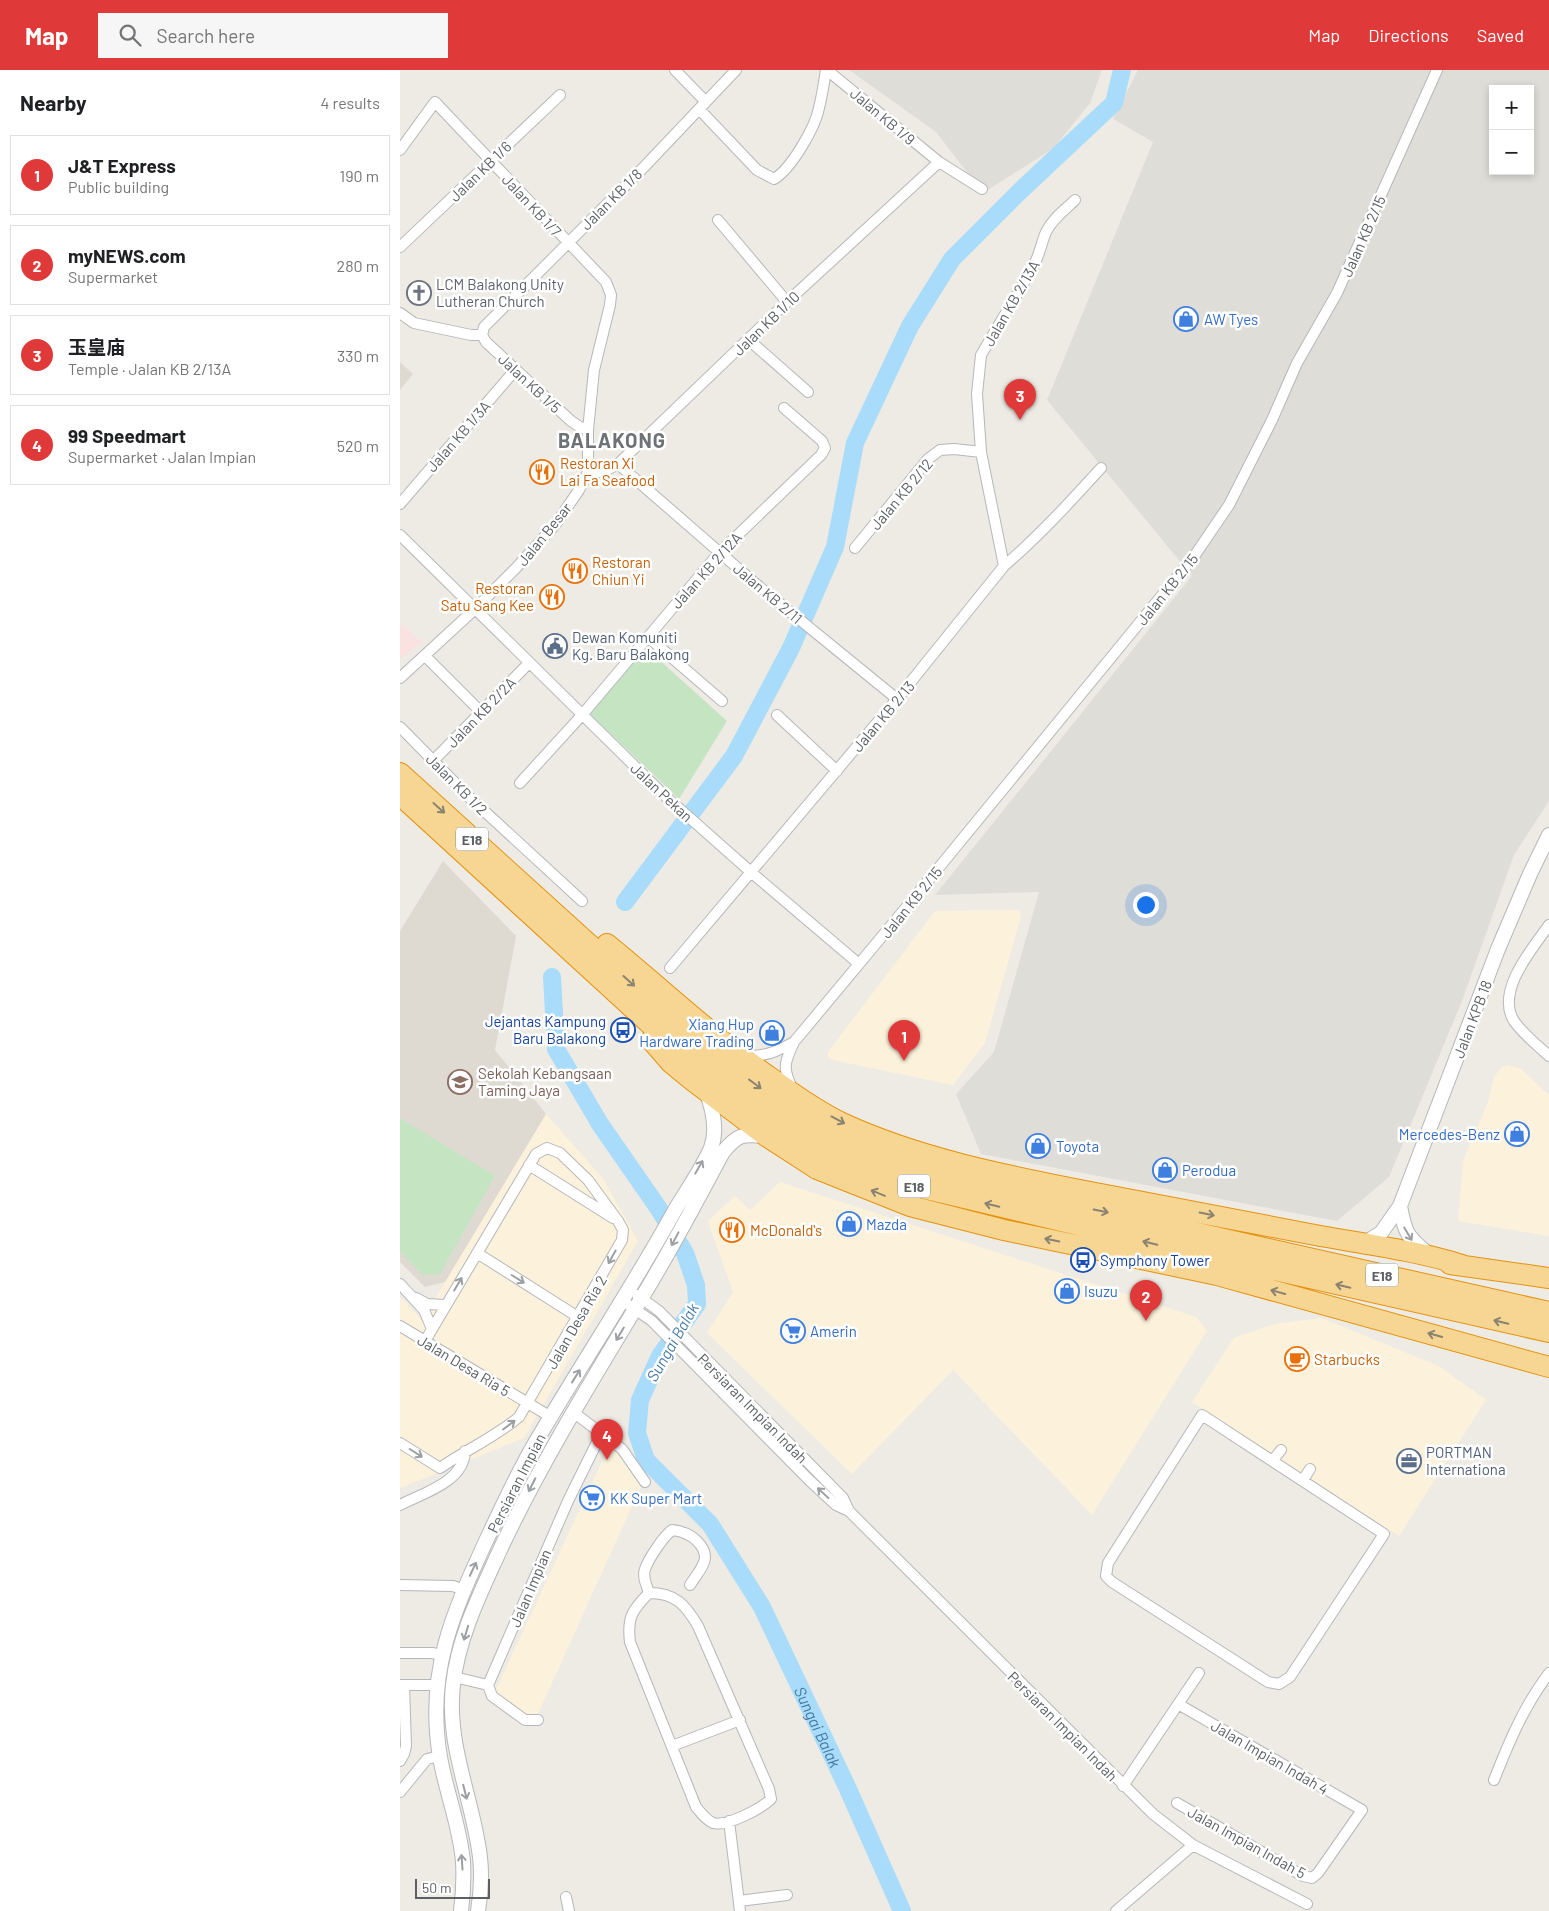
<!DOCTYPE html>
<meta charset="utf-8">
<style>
:root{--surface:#fff;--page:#f6f6f6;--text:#202124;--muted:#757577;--line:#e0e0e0;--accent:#df3a39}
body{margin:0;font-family:Barlow,"Noto Sans SC",sans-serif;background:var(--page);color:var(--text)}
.controls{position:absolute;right:15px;top:15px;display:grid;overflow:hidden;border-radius:0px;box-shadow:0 2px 8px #0003}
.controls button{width:45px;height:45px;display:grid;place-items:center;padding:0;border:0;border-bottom:1px solid var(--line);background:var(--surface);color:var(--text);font:25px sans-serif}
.scale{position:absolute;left:15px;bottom:12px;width:75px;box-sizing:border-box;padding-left:5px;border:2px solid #5c6064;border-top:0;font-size:14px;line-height:18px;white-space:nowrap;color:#5c6064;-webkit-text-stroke:4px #fff;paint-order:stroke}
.you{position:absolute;left:745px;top:834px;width:18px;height:18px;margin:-12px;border:4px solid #fff;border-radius:50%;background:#1a73e8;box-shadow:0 0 0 8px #1a73e833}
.badge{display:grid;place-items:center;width:32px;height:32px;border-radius:50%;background:var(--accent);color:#fff;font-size:16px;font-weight:700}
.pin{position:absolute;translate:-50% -41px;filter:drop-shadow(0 1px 2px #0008)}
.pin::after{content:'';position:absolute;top:26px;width:18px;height:15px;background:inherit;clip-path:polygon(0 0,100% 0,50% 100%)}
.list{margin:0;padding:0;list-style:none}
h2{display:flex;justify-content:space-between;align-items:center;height:65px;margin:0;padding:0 20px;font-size:21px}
h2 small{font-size:16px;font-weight:400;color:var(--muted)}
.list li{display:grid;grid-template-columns:32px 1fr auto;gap:15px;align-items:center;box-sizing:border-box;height:80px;margin:0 10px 10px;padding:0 10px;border:1px solid var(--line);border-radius:0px}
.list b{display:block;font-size:19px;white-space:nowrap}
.list p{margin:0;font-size:16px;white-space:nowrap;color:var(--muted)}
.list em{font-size:16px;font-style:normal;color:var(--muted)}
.icon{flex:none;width:28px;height:28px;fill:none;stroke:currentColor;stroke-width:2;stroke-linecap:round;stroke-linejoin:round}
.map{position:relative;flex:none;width:1149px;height:1841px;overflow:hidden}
header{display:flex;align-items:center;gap:30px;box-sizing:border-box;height:70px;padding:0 25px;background:var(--accent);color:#fff}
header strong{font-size:24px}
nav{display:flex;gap:28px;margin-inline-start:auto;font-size:18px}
.search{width:350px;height:45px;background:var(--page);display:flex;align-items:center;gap:12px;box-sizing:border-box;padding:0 18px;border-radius:0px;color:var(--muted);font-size:19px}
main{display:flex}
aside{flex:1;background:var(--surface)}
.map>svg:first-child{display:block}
.commercial{fill:#fcf2db}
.industrial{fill:#dfddd8;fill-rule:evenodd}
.education{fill:#dedad2}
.medical{fill:#fae2e1}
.green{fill:#c5e4c2}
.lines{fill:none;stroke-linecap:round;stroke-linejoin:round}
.river{stroke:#a8dcfa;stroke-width:18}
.minor-casing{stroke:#b5b7ba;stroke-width:12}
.tertiary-casing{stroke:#b5b7ba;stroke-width:16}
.motorway-casing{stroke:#e4920e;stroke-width:22}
.minor{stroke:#fff;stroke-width:10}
.tertiary{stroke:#fff;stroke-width:14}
.motorway{stroke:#f6d692;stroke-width:20}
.oneway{stroke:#8a8372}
.oneway2{stroke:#9da0a2}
.labels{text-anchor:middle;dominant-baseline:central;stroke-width:5;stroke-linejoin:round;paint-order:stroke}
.shield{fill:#fff;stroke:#8d9092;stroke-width:1}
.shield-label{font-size:14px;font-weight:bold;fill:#5c6064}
.street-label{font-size:15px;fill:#5c6064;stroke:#fff}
.worship-label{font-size:15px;fill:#5b616d;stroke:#fff;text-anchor:start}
.shop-label{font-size:15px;fill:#366cbe;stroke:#fff;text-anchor:start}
.food-label{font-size:15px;fill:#c56008;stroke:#fff;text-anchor:start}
.service-label{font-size:15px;fill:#4e5e75;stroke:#fff;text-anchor:start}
.transit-label{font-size:15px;fill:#164399;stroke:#fff;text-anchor:end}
.education-label{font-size:15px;fill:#785e54;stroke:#fff;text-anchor:start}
.water-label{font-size:16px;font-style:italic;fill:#4379a2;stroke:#fff}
.district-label{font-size:20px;font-weight:bold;letter-spacing:1px;fill:#6d7276;stroke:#fff}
</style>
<header>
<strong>Map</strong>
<div class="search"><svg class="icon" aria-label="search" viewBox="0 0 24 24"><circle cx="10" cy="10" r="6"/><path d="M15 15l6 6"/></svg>Search here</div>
<nav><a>Map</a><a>Directions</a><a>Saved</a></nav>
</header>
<main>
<aside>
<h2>Nearby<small>4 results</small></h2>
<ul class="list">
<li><span class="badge">1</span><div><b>J&amp;T Express</b><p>Public building</p></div><em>190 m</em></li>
<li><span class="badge">2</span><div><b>myNEWS.com</b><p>Supermarket</p></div><em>280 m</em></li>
<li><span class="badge">3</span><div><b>玉皇庙</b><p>Temple · Jalan KB 2/13A</p></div><em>330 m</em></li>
<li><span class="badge">4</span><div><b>99 Speedmart</b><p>Supermarket · Jalan Impian</p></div><em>520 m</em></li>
</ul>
</aside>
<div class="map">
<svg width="1149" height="1841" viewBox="0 0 1149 1841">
<rect width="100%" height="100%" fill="#eeebe4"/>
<path class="commercial" d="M619,840L621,847L585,973L553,1015L433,990L428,987V982L535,841Z
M1109,995L1121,999L1149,1025V1166L1058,1151L1063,1091L1088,1032L1094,1007L1101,998Z
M146,1044L204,1110L238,1171L124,1368L0,1418V1227L22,1250Z
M380,1112L796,1247L807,1261L692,1445L553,1300L452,1404L307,1263L333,1222L308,1151L335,1126L350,1140Z
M921,1248L1039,1296L1086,1330L999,1466L792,1332L834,1268L874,1254Z
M210,1374L220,1382L242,1414L137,1646H127L94,1624Z"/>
<path class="industrial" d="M449,0H702L690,33L654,78L583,123L536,62Z
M738,0H1149V731L1114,785L1062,931L989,1107L937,1151L581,1084L556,1024L594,982L639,822L535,825L792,506L647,330L753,72L713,49ZM1093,19H1130V101H1093Z"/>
<path class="education" d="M0,292L13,304L0,320Z
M43,791L116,866L95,980L146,1044L45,1212L25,1217L0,1192V861Z"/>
<path class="medical" d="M0,553L22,572L0,589Z"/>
<path class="green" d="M246,578L327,651L279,729L190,644Z
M0,1048L95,1106L40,1204L23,1205L0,1181Z"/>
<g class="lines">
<g class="river">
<path d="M225,832L334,686L391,578L435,477L455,373L510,256L552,189L617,124L714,33L722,0"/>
<path id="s1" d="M152,907L156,979L200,1054L259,1139L285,1183L296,1215L297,1234L260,1286L240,1330L237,1363L246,1390L310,1454L362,1537L448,1719L502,1841"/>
</g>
<defs>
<path id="minor" d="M275,0L306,32
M427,0L539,92L582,119
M299,39L357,100L374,109C391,99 415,58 419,38C422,26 424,13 426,0
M0,80L35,32L206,212L211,225L210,235L194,300L188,360V402L179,420L155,455L116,498L75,539L0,608
M318,150L387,232
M0,177L160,25
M0,243L14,253L71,265H82
M349,270L408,322
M188,360L180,357L171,351L86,272L82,265L84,257L244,97L336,0
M218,394L356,514L497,629
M188,402H203L218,394L387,232L539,92
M0,434L116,299
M0,465L264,725L352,803L459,894
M455,478L528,389L540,380L554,379L581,382
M604,496L581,382L577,324L581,285L632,199C639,187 641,174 646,162C652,149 665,140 675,130
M248,567L322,631
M25,586L81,642
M377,645L437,701
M0,657L69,727L182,831
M33,691L129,593
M120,713L182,645L319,483L421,385L425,378L422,371L384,338
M1149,855C1133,878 1095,921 1114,951C1123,964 1137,975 1149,986
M270,898L497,629L604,496C639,466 670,432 701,398
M346,986C367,986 376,982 394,972
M392,1018C382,998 385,991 394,972L509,834L795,485L829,435L872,350L897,293L937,223L1037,0
M129,1095L213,1148
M77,1183L178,1247
M0,1214L24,1240L32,1259
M237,1225L259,1241L443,1428L449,1441L753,1744L793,1775L907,1834
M16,1228L27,1234L46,1235
M223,1231L252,1251L409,1410L436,1435L449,1441
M0,1256L151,1347
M173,1342L222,1379L245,1412
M802,1345L984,1464L890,1607L879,1614L868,1612L712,1512L706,1506L708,1493Z
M0,1373L40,1398C66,1380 95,1367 119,1347L222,1170L223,1160L218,1151L188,1110L160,1083L147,1078L136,1084L25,1271
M873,1390L881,1380
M903,1410L910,1399
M0,1435C23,1423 64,1412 65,1381
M0,1515L53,1516L64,1520
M249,1523C275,1523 285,1534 298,1556L369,1719L371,1729C362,1738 327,1757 313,1753C306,1750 301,1743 296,1737L230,1572C227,1548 232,1540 249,1523Z
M249,1523C247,1516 242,1507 245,1499C249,1488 263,1467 272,1460C282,1461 290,1464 297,1471C314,1488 300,1499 290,1515
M0,1583H32L42,1585
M54,1607L88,1615
M0,1615H36
M138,1650H125L92,1626L88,1615L168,1431L202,1362
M272,1676L340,1650
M0,1691L4,1684L6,1676L4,1615
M1094,1710C1109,1672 1124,1636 1149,1603
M723,1716L799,1603
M0,1722L27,1689L40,1686
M777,1733L903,1806L912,1808L918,1803L962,1740L778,1634
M329,1751L340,1841
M166,1827L169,1841
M339,1831L387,1825
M716,1841L793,1775"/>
<path id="tertiary" d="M1000,1136C1005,1164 1007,1166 1029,1185
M965,1173L981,1163L1000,1136L1098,879L1130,804L1149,765
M61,1841C63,1825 64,1808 63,1792C60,1756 46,1722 40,1687C26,1603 52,1545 86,1471C101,1439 116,1406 134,1375C180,1296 231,1220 275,1140C287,1120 302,1099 311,1078C318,1059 313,1039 306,1021
M78,1841C81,1823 82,1805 80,1787C73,1729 46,1675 53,1615C58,1568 80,1524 99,1482C141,1392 193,1309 244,1224C272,1178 297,1130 323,1082C338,1064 342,1064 365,1066"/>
<path id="motorway" d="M0,703L286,962L394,1043L434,1065L474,1083L519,1098L637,1127L1149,1242
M0,725L275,977L383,1058L427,1082L466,1100L514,1116L741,1170L1149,1262
M207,874C262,919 313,967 371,1008C393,1024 417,1041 442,1053C518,1088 603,1105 685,1121C762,1136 839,1151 915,1165C965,1174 1014,1180 1062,1195
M251,970L271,993L293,1011L366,1066L417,1099L510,1136L604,1160L817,1205L1149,1297
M1050,1194L1149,1208"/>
</defs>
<use href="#minor" class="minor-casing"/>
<use href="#tertiary" class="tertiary-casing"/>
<use href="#motorway" class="motorway-casing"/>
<use href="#minor" class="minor"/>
<use href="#tertiary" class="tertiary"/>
<use href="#motorway" class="motorway"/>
</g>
<defs><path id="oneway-shaft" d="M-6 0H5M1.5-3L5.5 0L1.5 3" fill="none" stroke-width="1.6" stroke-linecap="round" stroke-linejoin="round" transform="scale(1.25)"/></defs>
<g class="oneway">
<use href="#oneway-shaft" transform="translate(39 738) rotate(42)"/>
<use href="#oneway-shaft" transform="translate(229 911) rotate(42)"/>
<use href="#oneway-shaft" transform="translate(355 1014) rotate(37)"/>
<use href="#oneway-shaft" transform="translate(438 1050) rotate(28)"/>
<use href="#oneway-shaft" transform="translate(478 1123) rotate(-158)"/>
<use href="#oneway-shaft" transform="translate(592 1135) rotate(-166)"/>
<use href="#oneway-shaft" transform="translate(701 1141) rotate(12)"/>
<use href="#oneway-shaft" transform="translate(807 1144) rotate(11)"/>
<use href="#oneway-shaft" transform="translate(652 1170) rotate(-168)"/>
<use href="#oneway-shaft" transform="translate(750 1173) rotate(-167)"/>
<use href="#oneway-shaft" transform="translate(943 1216) rotate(-167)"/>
<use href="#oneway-shaft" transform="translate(878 1222) rotate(-165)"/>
<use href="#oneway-shaft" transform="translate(1101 1252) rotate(-167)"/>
<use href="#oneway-shaft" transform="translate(1035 1265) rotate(-164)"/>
</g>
<g class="oneway2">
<use href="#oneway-shaft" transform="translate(299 1097) rotate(-60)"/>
<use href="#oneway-shaft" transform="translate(1008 1164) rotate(59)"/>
<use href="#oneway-shaft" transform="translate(275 1169) rotate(118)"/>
<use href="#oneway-shaft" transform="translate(212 1187) rotate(119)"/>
<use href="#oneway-shaft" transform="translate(118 1209) rotate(32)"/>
<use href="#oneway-shaft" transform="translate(58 1214) rotate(-59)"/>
<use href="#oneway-shaft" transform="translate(220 1264) rotate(121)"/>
<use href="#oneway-shaft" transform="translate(176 1306) rotate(-58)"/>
<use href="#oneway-shaft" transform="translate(109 1355) rotate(-37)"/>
<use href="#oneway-shaft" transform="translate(16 1383) rotate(32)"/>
<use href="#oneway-shaft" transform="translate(132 1415) rotate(117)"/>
<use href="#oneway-shaft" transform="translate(423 1423) rotate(-137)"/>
<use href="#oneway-shaft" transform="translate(73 1499) rotate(-65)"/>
<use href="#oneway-shaft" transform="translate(66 1563) rotate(107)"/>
<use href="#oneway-shaft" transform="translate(65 1722) rotate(76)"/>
<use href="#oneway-shaft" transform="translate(62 1792) rotate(-94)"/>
</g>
<defs>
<symbol id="church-ring" viewBox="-11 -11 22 22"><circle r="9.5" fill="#fff" stroke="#6b7280" stroke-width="1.5"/><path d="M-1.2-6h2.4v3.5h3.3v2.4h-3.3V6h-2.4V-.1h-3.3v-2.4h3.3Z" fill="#6b7280"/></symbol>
<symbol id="shop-ring" viewBox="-11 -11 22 22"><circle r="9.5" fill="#fff" stroke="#3f7fe0" stroke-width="1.5"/><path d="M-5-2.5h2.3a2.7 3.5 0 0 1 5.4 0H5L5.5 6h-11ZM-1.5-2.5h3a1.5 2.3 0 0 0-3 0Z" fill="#3f7fe0"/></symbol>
<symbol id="restaurant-ring" viewBox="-11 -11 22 22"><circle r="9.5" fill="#fff" stroke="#e8710a" stroke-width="1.5"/><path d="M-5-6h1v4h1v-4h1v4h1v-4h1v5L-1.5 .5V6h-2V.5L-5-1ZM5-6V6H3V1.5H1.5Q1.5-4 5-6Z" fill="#e8710a"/></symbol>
<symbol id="civic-ring" viewBox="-11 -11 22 22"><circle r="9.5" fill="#fff" stroke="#5c6f8a" stroke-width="1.5"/><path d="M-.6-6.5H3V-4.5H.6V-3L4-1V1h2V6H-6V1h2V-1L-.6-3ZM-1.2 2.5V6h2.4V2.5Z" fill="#5c6f8a"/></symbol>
<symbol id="bus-ring" viewBox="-11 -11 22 22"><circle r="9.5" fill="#fff" stroke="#1a4fb4" stroke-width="1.5"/><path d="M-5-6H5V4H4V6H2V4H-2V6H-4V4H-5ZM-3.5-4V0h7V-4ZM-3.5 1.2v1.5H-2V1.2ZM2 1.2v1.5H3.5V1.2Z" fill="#1a4fb4"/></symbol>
<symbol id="school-ring" viewBox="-11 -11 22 22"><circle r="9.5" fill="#fff" stroke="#8d6e63" stroke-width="1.5"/><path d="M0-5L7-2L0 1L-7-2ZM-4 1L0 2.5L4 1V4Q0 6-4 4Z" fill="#8d6e63"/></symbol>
<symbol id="supermarket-ring" viewBox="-11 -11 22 22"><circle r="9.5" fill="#fff" stroke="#3f7fe0" stroke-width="1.5"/><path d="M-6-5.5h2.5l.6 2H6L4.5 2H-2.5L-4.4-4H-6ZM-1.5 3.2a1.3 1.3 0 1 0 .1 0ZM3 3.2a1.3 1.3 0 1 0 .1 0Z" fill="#3f7fe0"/></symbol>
<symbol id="cafe-ring" viewBox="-11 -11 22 22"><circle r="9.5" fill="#fff" stroke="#e8710a" stroke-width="1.5"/><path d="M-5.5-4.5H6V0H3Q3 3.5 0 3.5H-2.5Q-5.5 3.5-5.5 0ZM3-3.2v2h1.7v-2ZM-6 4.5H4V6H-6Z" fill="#e8710a"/></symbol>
<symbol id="office-ring" viewBox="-11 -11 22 22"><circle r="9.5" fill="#fff" stroke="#5c6f8a" stroke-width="1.5"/><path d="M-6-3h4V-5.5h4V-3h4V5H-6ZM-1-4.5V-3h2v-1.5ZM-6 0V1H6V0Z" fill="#5c6f8a"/></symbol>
</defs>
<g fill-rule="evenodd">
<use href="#church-ring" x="5" y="209" width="28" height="28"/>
<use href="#shop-ring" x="772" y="235" width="28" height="28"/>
<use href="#restaurant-ring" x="128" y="388" width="28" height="28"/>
<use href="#restaurant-ring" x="161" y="487" width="28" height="28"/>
<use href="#restaurant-ring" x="138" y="513" width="28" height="28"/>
<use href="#civic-ring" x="141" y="562" width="28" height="28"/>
<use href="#bus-ring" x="209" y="946" width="28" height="28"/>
<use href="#shop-ring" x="358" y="949" width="28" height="28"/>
<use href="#school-ring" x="46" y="998" width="28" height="28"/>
<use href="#shop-ring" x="1103" y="1050" width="28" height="28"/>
<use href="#shop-ring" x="624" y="1062" width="28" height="28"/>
<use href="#shop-ring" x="751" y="1086" width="28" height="28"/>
<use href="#shop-ring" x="435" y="1140" width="28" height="28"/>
<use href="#restaurant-ring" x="318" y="1146" width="28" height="28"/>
<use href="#bus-ring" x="669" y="1176" width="28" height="28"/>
<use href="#shop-ring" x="653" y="1207" width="28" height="28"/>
<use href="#supermarket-ring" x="379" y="1247" width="28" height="28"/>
<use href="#cafe-ring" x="883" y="1275" width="28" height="28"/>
<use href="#office-ring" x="995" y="1377" width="28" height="28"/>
<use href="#supermarket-ring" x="178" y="1414" width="28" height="28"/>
</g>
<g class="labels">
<g class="shield">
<rect x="56" y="757.5" width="32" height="23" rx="4"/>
<rect x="498" y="1104.5" width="32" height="23" rx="4"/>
<rect x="966" y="1193.5" width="32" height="23" rx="4"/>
</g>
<g class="shield-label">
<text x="72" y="769">E18</text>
<text x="514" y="1116">E18</text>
<text x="982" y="1205">E18</text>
</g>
<g class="street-label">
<text transform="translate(483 46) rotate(40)">Jalan KB 1/9</text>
<text transform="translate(80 101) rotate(-44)">Jalan KB 1/6</text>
<text transform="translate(211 129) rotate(-45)">Jalan KB 1/8</text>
<text transform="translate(132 135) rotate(47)">Jalan KB 1/7</text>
<text transform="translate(963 166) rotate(-66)">Jalan KB 2/15</text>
<text transform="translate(611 233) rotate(-60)">Jalan KB 2/13A</text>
<text transform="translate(366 253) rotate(-44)">Jalan KB 1/10</text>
<text transform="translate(130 313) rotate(43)">Jalan KB 1/5</text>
<text transform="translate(58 366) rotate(-49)">Jalan KB 1/3A</text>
<text transform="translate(501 424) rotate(-50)">Jalan KB 2/12</text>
<text transform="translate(144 464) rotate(-51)">Jalan Besar</text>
<text transform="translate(306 500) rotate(-48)">Jalan KB 2/12A</text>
<text transform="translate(767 519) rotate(-51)">Jalan KB 2/15</text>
<text transform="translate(368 523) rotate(40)">Jalan KB 2/11</text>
<text transform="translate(81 642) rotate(-46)">Jalan KB 2/2A</text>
<text transform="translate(483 646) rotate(-50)">Jalan KB 2/13</text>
<text transform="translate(57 714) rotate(45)">Jalan KB 1/2</text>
<text transform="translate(262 722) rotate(43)">Jalan Pekan</text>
<text transform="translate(511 832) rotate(-51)">Jalan KB 2/15</text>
<text transform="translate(1072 949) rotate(-69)">Jalan KPB 18</text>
<text transform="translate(176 1252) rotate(-60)">Jalan Desa Ria 2</text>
<text transform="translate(64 1295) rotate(31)">Jalan Desa Ria 5</text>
<text transform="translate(353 1338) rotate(45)">Persiaran Impian Indah</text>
<text transform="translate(116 1413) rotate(-63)">Persiaran Impian</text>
<text transform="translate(130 1518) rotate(-67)">Jalan Impian</text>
<text transform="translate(663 1656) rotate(45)">Persiaran Impian Indah</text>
<text transform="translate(870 1687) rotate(30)">Jalan Impian Indah 4</text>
<text transform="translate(847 1772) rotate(29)">Jalan Impian Indah 5</text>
</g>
<g class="worship-label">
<text x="36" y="214">LCM Balakong Unity<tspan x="36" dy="17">Lutheran Church</tspan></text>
</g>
<g class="shop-label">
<text x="804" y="249">AW Tyes</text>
<text x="354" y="954" text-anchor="end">Xiang Hup<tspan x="354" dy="17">Hardware Trading</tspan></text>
<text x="1100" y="1064" text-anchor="end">Mercedes-Benz</text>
<text x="656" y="1076">Toyota</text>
<text x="782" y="1100">Perodua</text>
<text x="466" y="1154">Mazda</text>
<text x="684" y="1221">Isuzu</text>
<text x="410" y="1261">Amerin</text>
<text x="210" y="1428">KK Super Mart</text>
</g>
<g class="food-label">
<text x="160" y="393">Restoran Xi<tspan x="160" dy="17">Lai Fa Seafood</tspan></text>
<text x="192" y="492">Restoran<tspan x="192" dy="17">Chiun Yi</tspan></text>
<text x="134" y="518" text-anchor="end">Restoran<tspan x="134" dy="17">Satu Sang Kee</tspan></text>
<text x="350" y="1160">McDonald's</text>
<text x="914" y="1289">Starbucks</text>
</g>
<g class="service-label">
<text x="172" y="567">Dewan Komuniti<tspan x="172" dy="17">Kg. Baru Balakong</tspan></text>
<text x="1026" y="1382">PORTMAN<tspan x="1026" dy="17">Internationa</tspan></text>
</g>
<g class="transit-label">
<text x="206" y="951">Jejantas Kampung<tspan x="206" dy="17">Baru Balakong</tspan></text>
<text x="700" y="1190" text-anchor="start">Symphony Tower</text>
</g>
<g class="education-label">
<text x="78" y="1003">Sekolah Kebangsaan<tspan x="78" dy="17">Taming Jaya</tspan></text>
</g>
<g class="water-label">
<text transform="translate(272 1272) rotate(-60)">Sungai Balak</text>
<text stroke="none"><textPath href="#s1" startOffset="861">Sungai Balak</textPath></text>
</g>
<g class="district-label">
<text x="212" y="370">BALAKONG</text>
</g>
</g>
</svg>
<div class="controls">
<button>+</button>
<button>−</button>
</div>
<div class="scale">50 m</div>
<div class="you"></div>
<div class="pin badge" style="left:504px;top:991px">1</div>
<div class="pin badge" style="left:746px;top:1251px">2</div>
<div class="pin badge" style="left:620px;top:350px">3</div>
<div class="pin badge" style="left:207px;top:1390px">4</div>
</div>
</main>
